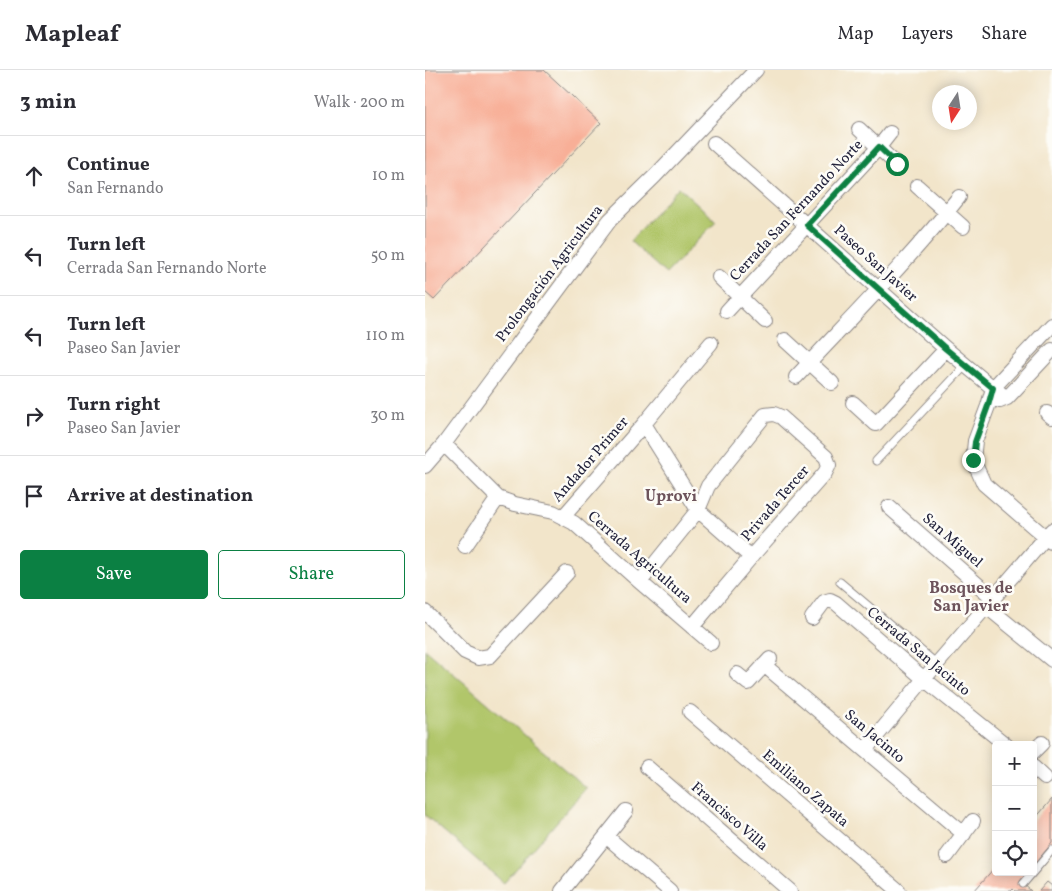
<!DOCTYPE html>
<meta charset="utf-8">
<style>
:root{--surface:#fff;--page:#f2f2f3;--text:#2b2b33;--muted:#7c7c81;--line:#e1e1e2;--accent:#0b8043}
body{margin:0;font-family:Vollkorn,serif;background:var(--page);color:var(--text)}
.controls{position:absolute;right:15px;bottom:15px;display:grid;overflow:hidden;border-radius:5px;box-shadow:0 2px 12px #0003}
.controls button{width:45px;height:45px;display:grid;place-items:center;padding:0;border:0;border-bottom:1px solid var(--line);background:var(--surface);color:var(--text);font:25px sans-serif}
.compass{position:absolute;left:507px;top:15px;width:45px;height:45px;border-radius:50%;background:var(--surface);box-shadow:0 2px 12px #0003;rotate:192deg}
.stop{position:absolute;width:15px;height:15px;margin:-11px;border:4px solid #0b8043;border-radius:50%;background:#fff}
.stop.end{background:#0b8043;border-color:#fff;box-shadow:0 1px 5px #0008}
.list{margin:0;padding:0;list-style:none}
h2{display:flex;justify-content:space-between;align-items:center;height:65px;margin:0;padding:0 20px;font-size:21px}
h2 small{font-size:16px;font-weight:400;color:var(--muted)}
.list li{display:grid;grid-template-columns:32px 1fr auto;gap:15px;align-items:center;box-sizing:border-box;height:80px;padding:0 20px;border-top:1px solid var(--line)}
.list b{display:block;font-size:19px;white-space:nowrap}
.list p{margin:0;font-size:16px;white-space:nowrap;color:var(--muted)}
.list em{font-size:16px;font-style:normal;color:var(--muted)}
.actions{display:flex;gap:10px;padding:15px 20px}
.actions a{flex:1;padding:11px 0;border:1px solid var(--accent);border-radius:5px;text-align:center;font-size:18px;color:var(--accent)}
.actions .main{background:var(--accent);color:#fff}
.icon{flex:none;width:28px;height:28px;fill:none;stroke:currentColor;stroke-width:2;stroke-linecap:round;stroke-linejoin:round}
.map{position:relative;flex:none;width:627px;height:821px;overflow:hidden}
header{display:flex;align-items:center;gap:30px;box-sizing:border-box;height:70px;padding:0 25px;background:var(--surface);border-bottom:1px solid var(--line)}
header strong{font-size:24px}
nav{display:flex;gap:28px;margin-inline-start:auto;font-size:18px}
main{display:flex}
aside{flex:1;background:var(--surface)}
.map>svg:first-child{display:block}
.green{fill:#b1c66a;stroke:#6a7452}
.building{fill:#f8af97}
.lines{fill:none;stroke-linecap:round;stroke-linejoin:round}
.service-casing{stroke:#8a8482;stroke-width:9}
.minor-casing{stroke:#8a8482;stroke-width:16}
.service{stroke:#fff;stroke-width:7}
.minor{stroke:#fff;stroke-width:14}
.route{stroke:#0b8043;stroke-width:6}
.labels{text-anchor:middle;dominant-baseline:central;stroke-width:5;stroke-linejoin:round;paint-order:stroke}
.street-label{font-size:15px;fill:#22223b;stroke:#fdfcf7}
.neighbourhood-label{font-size:16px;font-weight:bold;fill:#6d535b;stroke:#fdfcf7}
</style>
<header>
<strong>Mapleaf</strong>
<nav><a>Map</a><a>Layers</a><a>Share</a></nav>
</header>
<main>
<aside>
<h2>3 min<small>Walk · 200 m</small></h2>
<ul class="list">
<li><svg class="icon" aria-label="ahead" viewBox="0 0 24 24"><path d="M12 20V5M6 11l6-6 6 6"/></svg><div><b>Continue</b><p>San Fernando</p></div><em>10 m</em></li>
<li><svg class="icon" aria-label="left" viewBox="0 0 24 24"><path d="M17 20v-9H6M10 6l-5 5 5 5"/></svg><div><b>Turn left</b><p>Cerrada San Fernando Norte</p></div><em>50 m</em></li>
<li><svg class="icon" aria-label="left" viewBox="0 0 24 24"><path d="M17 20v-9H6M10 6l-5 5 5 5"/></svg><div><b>Turn left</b><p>Paseo San Javier</p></div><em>110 m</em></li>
<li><svg class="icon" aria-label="right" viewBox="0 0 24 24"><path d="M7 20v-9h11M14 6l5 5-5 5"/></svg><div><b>Turn right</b><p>Paseo San Javier</p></div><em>30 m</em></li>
<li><svg class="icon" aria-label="arrive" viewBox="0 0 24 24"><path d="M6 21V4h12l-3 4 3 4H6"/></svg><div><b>Arrive at destination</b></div></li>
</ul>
<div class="actions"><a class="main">Save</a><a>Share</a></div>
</aside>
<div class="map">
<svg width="627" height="821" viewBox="0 0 627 821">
<rect width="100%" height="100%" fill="#fdfcf7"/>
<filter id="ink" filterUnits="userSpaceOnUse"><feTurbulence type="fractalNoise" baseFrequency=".02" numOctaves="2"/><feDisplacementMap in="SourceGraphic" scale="10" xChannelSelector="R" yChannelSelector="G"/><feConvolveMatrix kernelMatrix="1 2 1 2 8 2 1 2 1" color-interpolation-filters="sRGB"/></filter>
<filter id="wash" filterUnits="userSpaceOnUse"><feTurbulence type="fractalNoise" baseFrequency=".0096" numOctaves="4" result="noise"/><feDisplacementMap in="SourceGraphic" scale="20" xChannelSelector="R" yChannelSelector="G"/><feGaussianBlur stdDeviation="1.12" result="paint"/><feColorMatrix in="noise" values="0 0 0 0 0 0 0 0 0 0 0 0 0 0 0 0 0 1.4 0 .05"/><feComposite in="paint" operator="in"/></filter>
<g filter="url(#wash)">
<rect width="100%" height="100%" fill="#f2e5ca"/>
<path class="green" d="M254,117L291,151L241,204L205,171Z
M0,579L161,718L79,813L0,745Z"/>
<g id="blocks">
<path class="building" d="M0,0H119L176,53L9,230L0,222Z
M627,729V773L608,796V751Z
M571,796V802H603L595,811L606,821H590L588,819L586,821H549Z
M622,812L627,816V821H614Z"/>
</g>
</g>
<g filter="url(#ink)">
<use href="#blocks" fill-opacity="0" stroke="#8a8482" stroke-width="1"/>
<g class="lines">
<defs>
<path id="service" d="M451,391L541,295
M415,512L512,594
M598,814L627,780"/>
<path id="minor" d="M434,59L472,95
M289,73L521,279L568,318L582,328
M492,116L538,157
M294,207L340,251
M302,241L454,77L465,63
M360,270L407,313
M371,307C426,248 484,190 534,127
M575,331L582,328L627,280
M428,333L451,354L521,279
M622,343L627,347
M219,354L273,440L326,487
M19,374L73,428L90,434L128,442L149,453L215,512L286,573
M0,396L19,374L185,150L230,106L331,0
M464,437L568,528
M138,447L219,354L286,273
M626,472L559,414L548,390L550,371L563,336L568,318L627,255
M40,476L73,428
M215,512L273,440L283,416L340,345L349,344L356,347L401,387L404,395L400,403L326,487L267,557
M561,536L627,590
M0,542L40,582L53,588L65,586L142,503
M387,548L399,532L405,530L411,533L499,609L581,675
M339,595L539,764
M312,604L323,613L345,589
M265,642L474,821
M440,680L499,609L627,460
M608,682L617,673
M222,697L365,821
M608,697L620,708
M181,766L245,821
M522,786L548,751
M137,821L201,741"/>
</defs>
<use href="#service" class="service-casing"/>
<use href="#minor" class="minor-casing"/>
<use href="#service" class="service"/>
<use href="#minor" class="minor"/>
</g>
</g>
<g class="lines" filter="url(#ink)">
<path class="route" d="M472,94L454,77L382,155L521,279L568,318L563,336L550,372L548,390"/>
</g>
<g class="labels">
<g class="street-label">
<text transform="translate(372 141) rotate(-47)">Cerrada San Fernando Norte</text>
<text transform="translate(450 194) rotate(42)">Paseo San Javier</text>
<text transform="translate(125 204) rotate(-53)">Prolongación Agricultura</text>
<text transform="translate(166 390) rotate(-49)">Andador Primer</text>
<text transform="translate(351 434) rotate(-49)">Privada Tercer</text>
<text transform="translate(527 471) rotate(41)">San Miguel</text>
<text transform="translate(214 488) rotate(41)">Cerrada Agricultura</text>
<text transform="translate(493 582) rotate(40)">Cerrada San Jacinto</text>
<text transform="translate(449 667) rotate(40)">San Jacinto</text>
<text transform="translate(380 719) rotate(41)">Emiliano Zapata</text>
<text transform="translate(304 747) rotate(41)">Francisco Villa</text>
</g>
<g class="neighbourhood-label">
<text x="246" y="427">Uprovi</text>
<text x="546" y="519">Bosques de<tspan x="546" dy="18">San Javier</tspan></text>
</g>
</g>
</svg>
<div class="controls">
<button>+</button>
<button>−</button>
<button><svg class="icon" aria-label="locate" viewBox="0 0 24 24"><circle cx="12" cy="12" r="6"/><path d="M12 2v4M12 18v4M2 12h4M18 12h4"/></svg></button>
</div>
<svg class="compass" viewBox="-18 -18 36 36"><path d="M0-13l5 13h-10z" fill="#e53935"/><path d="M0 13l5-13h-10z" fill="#7c7c81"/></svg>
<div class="stop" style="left:472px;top:94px"></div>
<div class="stop end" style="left:548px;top:390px"></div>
</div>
</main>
